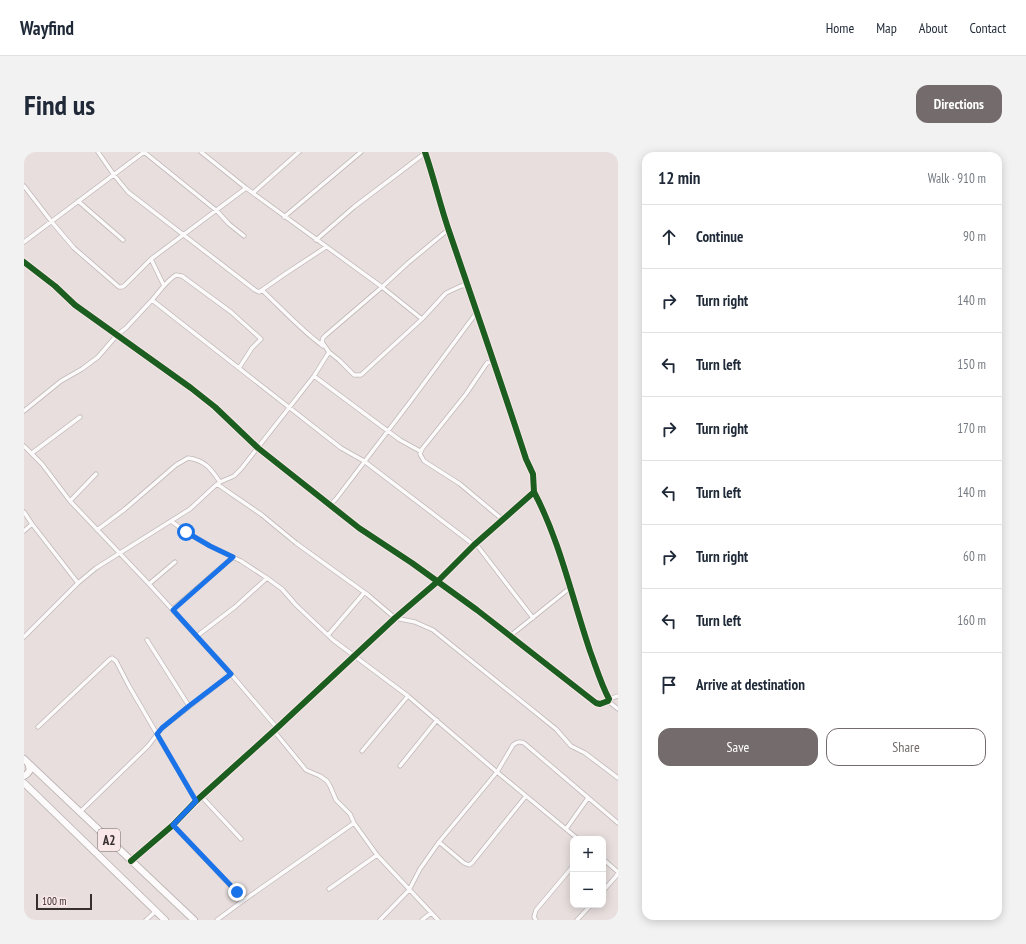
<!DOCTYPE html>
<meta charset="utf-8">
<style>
:root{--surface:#fff;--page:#f2f2f3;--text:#1f2937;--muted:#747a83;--line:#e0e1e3;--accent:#746c6c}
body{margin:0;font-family:"PT Sans Narrow",sans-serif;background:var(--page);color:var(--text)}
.controls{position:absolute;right:12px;bottom:12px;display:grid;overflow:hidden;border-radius:8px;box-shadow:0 2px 10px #0003}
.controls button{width:36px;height:36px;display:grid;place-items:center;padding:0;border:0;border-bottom:1px solid var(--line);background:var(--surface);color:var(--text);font:20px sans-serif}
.scale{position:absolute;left:12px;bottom:10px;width:56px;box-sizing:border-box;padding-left:4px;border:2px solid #362e2f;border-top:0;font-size:11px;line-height:14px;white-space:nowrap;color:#362e2f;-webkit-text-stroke:3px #fae7e8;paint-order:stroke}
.stop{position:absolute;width:12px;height:12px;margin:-9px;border:3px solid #1a73e8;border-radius:50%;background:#fff}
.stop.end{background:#1a73e8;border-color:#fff;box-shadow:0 1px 4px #0008}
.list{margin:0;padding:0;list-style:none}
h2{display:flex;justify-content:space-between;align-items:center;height:52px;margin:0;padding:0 16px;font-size:17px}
h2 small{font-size:13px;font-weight:400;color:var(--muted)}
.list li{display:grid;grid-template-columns:26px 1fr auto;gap:12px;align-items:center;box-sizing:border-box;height:64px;padding:0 16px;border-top:1px solid var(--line)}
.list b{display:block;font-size:15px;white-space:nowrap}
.list em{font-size:13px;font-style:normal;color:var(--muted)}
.actions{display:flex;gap:8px;padding:12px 16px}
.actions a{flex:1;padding:9px 0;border:1px solid var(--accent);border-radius:12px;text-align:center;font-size:14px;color:var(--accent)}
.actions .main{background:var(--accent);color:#fff}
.icon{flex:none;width:22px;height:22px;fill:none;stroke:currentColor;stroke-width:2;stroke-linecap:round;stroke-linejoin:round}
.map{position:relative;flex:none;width:594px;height:768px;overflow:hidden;border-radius:12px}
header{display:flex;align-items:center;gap:24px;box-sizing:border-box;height:56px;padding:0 20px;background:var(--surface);border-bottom:1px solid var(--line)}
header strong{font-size:19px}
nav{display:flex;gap:22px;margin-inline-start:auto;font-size:14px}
.intro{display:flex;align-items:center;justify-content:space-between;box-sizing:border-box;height:96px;padding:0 24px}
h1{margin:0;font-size:28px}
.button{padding:10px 18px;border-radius:12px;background:var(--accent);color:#fff;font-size:14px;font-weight:700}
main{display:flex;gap:24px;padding:0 24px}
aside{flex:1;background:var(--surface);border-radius:12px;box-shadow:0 2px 10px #0003}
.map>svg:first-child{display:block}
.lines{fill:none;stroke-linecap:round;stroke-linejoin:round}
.minor-casing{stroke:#c0b8b8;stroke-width:5}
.trunk-casing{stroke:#c0b8b8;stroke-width:8}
.minor{stroke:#fcfafa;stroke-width:3.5}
.trunk{stroke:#fcfafa;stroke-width:6}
.cycleway-casing{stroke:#fae7e8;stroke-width:8}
.cycleway{stroke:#1b5e20;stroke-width:6}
.route{stroke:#1a73e8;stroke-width:5}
.labels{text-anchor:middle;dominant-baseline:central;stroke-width:4;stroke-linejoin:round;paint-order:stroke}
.shield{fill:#fae7e8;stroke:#716666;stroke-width:1}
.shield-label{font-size:13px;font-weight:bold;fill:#362e2f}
</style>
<header>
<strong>Wayfind</strong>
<nav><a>Home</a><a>Map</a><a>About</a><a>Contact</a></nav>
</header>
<div class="intro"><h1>Find us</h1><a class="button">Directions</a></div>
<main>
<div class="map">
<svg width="594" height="768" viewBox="0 0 594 768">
<rect width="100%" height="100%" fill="#e8dede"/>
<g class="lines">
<defs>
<path id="minor" d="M74,0L90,23L104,40L231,138L235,140L238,138L261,122L302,95
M120,0L193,59L205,72L220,84
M177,0L222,36
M0,34L27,69L50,96L95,135H98L101,133L127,107L222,36L358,135L384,111L425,77
M229,41L275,0
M54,49L99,88
M260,65L337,0
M292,88L330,55L401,1
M0,90L120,0
M127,107L140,134
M0,110L31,134L51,153L167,236L191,255L234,296L335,376L388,411L453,458L572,551L576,552L584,549L585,547C577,532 572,515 566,499C548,446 536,389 510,340
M238,138C258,157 277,178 299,194
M305,200L315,208L330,223H337L398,167L422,141L437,134L445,133
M469,209L463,211L442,242L398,297L396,302L400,309L436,332L479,368
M215,216L228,196L237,187L207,160L158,124L152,123C142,129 136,139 128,148L317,296L340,309L450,393
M290,224L376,288L396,299
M0,259L37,229L58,217L74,205L93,183L102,176L128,148
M0,294L18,312L46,349L125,432L207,522L138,576L124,594L56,660
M8,301L56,265
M196,330L210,324L217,317L290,224L305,200L298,190L299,186L302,183L358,135L398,167
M46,349L72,322
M306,353L312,347L386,250L453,160
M0,360L8,372L0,379
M147,369L162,380L186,394L217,409L243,426L258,437L272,453L309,488L384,544L473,620L415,690L396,717L385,738L356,768
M8,372L54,431
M73,378L101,357L152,313L164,306C181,308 187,317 196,330L195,331
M452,392L509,466
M125,432L151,410
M149,457L209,405
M304,483L340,441
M173,484L211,455L243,426
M486,484L547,435
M0,485L54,431L72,416L166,357L193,332L238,363L272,391L344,443L371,466L391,470L409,478L532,577L547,594L561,601L594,626
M123,488L165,554
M207,522L253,576
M585,547L594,544
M584,549L594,557
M14,575L86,507L88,506L92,509L105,534L172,649
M338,599L384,544
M376,614L413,568
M178,645L217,687
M330,671L353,703L414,768
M149,673L220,748L193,768
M542,677L564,646
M554,687L473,620L489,593C493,590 495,589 500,591L594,671
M415,690L440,711L445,713L448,711L502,644
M579,707L594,720
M107,709L149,673L172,649L253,576L371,466L413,430L450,393L510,340L509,322L502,307C477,230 451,155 425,79C416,53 410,26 401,0
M305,737L353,703
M579,739L594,722
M220,748L330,671L326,662L312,648L306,634L303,629L296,624L282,618L250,579
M122,768L132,759
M398,768L407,761
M512,768L510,765L512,758L549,714
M553,768L567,753"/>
<path id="trunk" d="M0,607L170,768
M0,624L3,622L6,618L4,611
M0,631L141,768"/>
</defs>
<use href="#minor" class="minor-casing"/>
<use href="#trunk" class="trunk-casing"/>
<use href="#minor" class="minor"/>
<use href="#trunk" class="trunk"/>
<defs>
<path id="cycleway" d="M0,110L31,134L51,153L167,236L191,255L234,296L335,376L388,411L453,458L572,551L576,552L584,549L585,547C577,532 572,515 566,499C548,446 536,389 510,340
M107,709L149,673L172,649L253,576L371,466L413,430L450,393L510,340L509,322L502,307C477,230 451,155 425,79C416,53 410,26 401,0"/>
</defs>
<use href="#cycleway" class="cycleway-casing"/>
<use href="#cycleway" class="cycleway"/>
</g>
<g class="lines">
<path class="route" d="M162,380L186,394L209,405L149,458L207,522L165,554L138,576L133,582L172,649L149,673L213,740"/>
</g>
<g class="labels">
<rect class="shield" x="74" y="677" width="22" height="22" rx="3"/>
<g class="shield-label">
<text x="85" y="688">A2</text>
</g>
</g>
</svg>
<div class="controls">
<button>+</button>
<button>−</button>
</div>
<div class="scale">100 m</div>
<div class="stop" style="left:162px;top:380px"></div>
<div class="stop end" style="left:213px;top:740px"></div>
</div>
<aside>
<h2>12 min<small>Walk · 910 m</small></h2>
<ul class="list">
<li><svg class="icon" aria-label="ahead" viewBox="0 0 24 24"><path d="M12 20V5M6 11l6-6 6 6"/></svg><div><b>Continue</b></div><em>90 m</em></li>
<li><svg class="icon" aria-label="right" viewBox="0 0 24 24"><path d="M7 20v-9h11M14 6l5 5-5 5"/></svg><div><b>Turn right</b></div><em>140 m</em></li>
<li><svg class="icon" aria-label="left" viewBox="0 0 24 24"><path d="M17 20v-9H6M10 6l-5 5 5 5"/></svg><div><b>Turn left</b></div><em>150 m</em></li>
<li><svg class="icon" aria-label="right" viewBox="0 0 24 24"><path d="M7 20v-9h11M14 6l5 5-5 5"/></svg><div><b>Turn right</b></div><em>170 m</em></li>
<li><svg class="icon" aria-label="left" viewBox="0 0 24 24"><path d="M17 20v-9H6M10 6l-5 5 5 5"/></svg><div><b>Turn left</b></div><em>140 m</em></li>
<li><svg class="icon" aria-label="right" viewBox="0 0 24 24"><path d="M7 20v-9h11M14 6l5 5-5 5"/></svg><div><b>Turn right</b></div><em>60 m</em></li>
<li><svg class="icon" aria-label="left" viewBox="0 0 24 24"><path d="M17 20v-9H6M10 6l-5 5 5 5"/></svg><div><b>Turn left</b></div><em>160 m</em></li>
<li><svg class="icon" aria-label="arrive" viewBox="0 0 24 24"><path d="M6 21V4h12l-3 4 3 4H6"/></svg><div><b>Arrive at destination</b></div></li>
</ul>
<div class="actions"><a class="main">Save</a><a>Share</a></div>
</aside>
</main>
